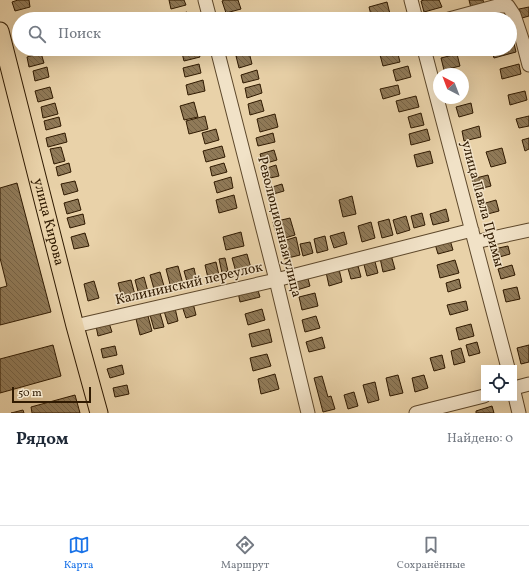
<!DOCTYPE html>
<html lang="ru">
<meta charset="utf-8">
<style>
:root{--surface:#fff;--page:#f6f6f7;--text:#1f2937;--muted:#747a83;--line:#e0e1e3;--accent:#1a73e8}
body{margin:0;font-family:Vollkorn,serif;background:var(--page);color:var(--text)}
.controls{position:absolute;right:12px;bottom:12px;display:grid;overflow:hidden;border-radius:0px;box-shadow:0 4px 16px #0002}
.controls button{width:36px;height:36px;display:grid;place-items:center;padding:0;border:0;border-bottom:1px solid var(--line);background:var(--surface);color:var(--text);font:20px sans-serif}
.compass{position:absolute;left:433px;top:68px;width:36px;height:36px;border-radius:50%;background:var(--surface);box-shadow:0 4px 16px #0002;rotate:318deg}
.scale{position:absolute;left:12px;bottom:10px;width:79px;box-sizing:border-box;padding-left:4px;border:2px solid #301a01;border-top:0;font-size:11px;line-height:14px;white-space:nowrap;color:#301a01;-webkit-text-stroke:3px #f1e2c7;paint-order:stroke}
.list{margin:0;padding:0;list-style:none}
h2{display:flex;justify-content:space-between;align-items:center;height:52px;margin:0;padding:0 16px;font-size:17px}
h2 small{font-size:13px;font-weight:400;color:var(--muted)}
.icon{flex:none;width:22px;height:22px;fill:none;stroke:currentColor;stroke-width:2;stroke-linecap:round;stroke-linejoin:round}
.map{position:relative;flex:none;width:529px;height:413px;overflow:hidden}
.search{position:absolute;background:var(--surface);box-shadow:0 4px 16px #0002;left:12px;right:12px;top:12px;height:44px;display:flex;align-items:center;gap:10px;box-sizing:border-box;padding:0 14px;border-radius:22px;color:var(--muted);font-size:15px}
.sheet{height:112px;background:var(--surface)}
nav{display:flex;justify-content:space-around;align-items:center;box-sizing:border-box;height:56px;border-top:1px solid var(--line);background:var(--surface);font-size:11px;color:var(--muted)}
nav a{display:grid;justify-items:center;gap:2px}
nav .on{color:var(--accent)}
.map>svg:first-child{display:block}
.building{fill:url(#building-back-hatch);stroke:#301a01}
.lines{fill:none;stroke-linecap:round;stroke-linejoin:round}
.minor-casing{stroke:#5e482b;stroke-width:15}
.major-casing{stroke:#301a01;stroke-width:19}
.minor{stroke:#f1e2c7;stroke-width:13}
.major{stroke:#e9d2a9;stroke-width:17}
.labels{text-anchor:middle;dominant-baseline:central;stroke-width:3;stroke-linejoin:round;paint-order:stroke}
.street-label{font-size:14px;fill:#301a01;stroke:#f1e2c7}
</style>
<div class="map">
<svg width="529" height="413" viewBox="0 0 529 413">
<defs>
<pattern id="building-back-hatch" width="6" height="6" patternUnits="userSpaceOnUse"><rect width="6" height="6" fill="#907a58"/><path d="M-1 5l2 2M0 0l6 6M5-1l2 2" fill="none" stroke="#766346"/></pattern>
</defs>
<rect width="100%" height="100%" fill="#e9d2a9"/>
<filter id="stains"><feTurbulence type="fractalNoise" baseFrequency=".005" numOctaves="4"/><feColorMatrix values="0 0 0 0 .2 0 0 0 0 .09 0 0 0 0 .02 0 0 0 .5 -.17"/></filter>
<radialGradient id="worn" r=".72"><stop offset=".6" stop-color="#630" stop-opacity="0"/><stop offset="1" stop-color="#630" stop-opacity=".3"/></radialGradient>
<path class="building" d="M18,0H29L30,7L15,11L12,2Z
M169,0H184L186,5L171,9Z
M224,0H238L241,9L226,13L222,1Z
M424,0H439L442,7L424,12L421,1Z
M469,0H483L484,4L471,8Z
M387,2L390,14L372,19L369,7Z
M529,7V16L522,18L519,9Z
M187,12L189,19H166V18Z
M505,14L506,19H488Z
M513,39L516,52L494,58L491,49H510V40Z
M24,49H37L25,52Z
M181,49H197L200,57L184,61Z
M397,50L400,62L383,66L380,55Z
M249,52L252,64L239,68L236,56Z
M41,53L44,63L29,67L27,57Z
M457,54L460,66L444,70L441,58Z
M199,64L201,73L185,77L183,68Z
M519,64L521,74L502,79L500,69Z
M408,66L411,77L396,81L393,70Z
M47,67L49,77L35,81L33,71Z
M257,70L259,79L243,83L241,75Z
M463,77L466,88L463,89Z
M203,80L205,91L188,95L186,85Z
M260,84L262,93L247,98L245,88Z
M398,85L400,94L383,99L380,89Z
M50,87L53,98L38,102L35,91Z
M525,91L527,100L510,105L508,95Z
M416,96L419,107L399,112L396,101Z
M261,100L264,111L250,115L248,104Z
M194,102L198,117L184,120L180,106Z
M55,103L58,114L43,118L41,107Z
M471,103L473,113L459,117L456,107Z
M421,113L424,125L411,128L408,117Z
M275,114L278,127L260,132L257,119Z
M205,116L208,129L189,134L186,121Z
M529,116V126L519,128L516,119Z
M59,117L61,126L46,130L44,121Z
M479,126L481,137L464,141L462,131Z
M216,129L219,140L205,144L202,133Z
M427,129L430,140L411,145L409,134Z
M65,133L67,142L48,147L46,138Z
M273,133L275,142L258,146L256,138Z
M529,138V149L525,151L522,140Z
M222,146L225,157L206,162L203,151Z
M61,147L65,161L54,164L50,149Z
M502,148L506,163L491,167L486,152Z
M274,150L277,160L263,164L260,154Z
M430,151L433,163L417,167L414,155Z
M69,163L71,172L58,176L56,167Z
M224,163L227,172L212,176L210,167Z
M276,165L279,176L266,179L264,169Z
M488,175L491,186L475,190L472,179Z
M231,177L233,188L217,193L214,182Z
M75,181L78,191L64,195L61,184Z
M17,183L51,312L0,325V288L7,286L0,258V188Z
M282,184L284,191L270,195L269,188Z
M234,195L237,208L219,213L216,200Z
M352,196L356,214L343,217L339,200Z
M78,199L81,210L67,214L64,203Z
M496,200L499,211L484,215L482,204Z
M446,209L449,221L433,225L430,214Z
M422,213L425,225L414,228L411,216Z
M83,214L85,224L70,228L67,218Z
M406,216L410,230L397,234L393,220Z
M290,218L295,235L278,240L273,222Z
M389,219L393,235L382,238L378,222Z
M371,222L375,238L362,242L358,226Z
M241,232L244,246L226,250L223,237Z
M344,232L347,244L334,248L330,236Z
M85,233L89,246L74,249L71,237Z
M325,236L328,250L317,253L314,239Z
M296,237L300,255L284,259L280,242Z
M450,240L453,250L438,254L435,244Z
M310,242L313,253L303,256L300,244Z
M508,246L510,254L496,258L494,249Z
M247,254L251,268L236,272L232,258Z
M391,255L395,269L383,272L380,258Z
M225,258L228,271L222,273L219,259Z
M374,258L378,273L367,276L363,261Z
M455,260L459,273L440,278L437,265Z
M216,262L219,275L208,278L205,265Z
M357,262L361,277L351,279L347,265Z
M512,265L515,275L501,279L498,269Z
M178,266L183,284L171,288L166,269Z
M194,268L197,282L188,285L184,271Z
M339,269L342,282L329,286L326,272Z
M160,272L164,286L154,289L150,275Z
M307,275L310,286L297,290L294,279Z
M144,277L148,292L139,295L135,280Z
M459,279L461,288L448,292L446,283Z
M131,280L135,295L122,298L118,283Z
M94,281L99,298L88,301L84,284Z
M257,287L260,297L240,302L238,292Z
M517,287L520,299L506,302L503,290Z
M315,293L318,306L302,310L299,297Z
M466,301L468,310L450,315L447,305Z
M193,303L196,315L186,318L182,306Z
M175,308L178,321L168,324L164,311Z
M262,309L265,320L248,325L245,314Z
M160,313L164,327L154,329L150,315Z
M148,316L152,331L140,335L136,319Z
M316,316L320,328L305,332L302,320Z
M109,323L112,332L98,336L96,326Z
M471,324L474,336L459,340L456,328Z
M269,329L272,342L252,347L249,334Z
M322,337L325,348L309,352L306,342Z
M477,342L480,353L469,356L466,345Z
M53,345L61,376L0,393V359Z
M529,345V362L521,364L517,348Z
M115,346L117,355L103,358L101,349Z
M461,348L465,362L454,365L451,351Z
M267,354L271,366L253,371L250,358Z
M442,355L445,368L434,371L430,358Z
M122,365L124,374L110,378L107,369Z
M275,374L279,389L261,394L258,379Z
M398,375L403,393L390,396L386,378Z
M424,375L428,388L415,392L412,378Z
M322,376L328,397L331,396L335,409L323,412L314,378Z
M375,382L379,400L368,403L363,385Z
M127,385L129,394L115,397L113,388Z
M354,392L358,406L348,409L344,395Z
M75,395L80,413H32L31,407Z
M492,406L494,413H476V411Z
M23,410L24,413H11Z"/>
<g class="lines">
<defs>
<path id="minor" d="M205,0L210,19
M411,0L416,19
M449,19L497,6H508L514,15L523,42L529,65
M217,49L276,280L308,413
M424,49L508,368
M475,242L529,230
M75,326L276,280L472,230
M514,388L529,384
M514,392L519,413
M416,413L484,396"/>
<g id="major">
<path id="s1" d="M0,31L75,326L99,413"/>
</g>
</defs>
<use href="#minor" class="minor-casing"/>
<use href="#major" class="major-casing"/>
<use href="#minor" class="minor"/>
<use href="#major" class="major"/>
</g>
<g class="labels">
<g class="street-label">
<text transform="translate(482 204) rotate(75)">улица Павла Примы</text>
<text stroke="none"><textPath href="#s1" startOffset="197">улица Кирова</textPath></text>
<text transform="translate(279 227) rotate(76)">Революционная улица</text>
<text transform="translate(189 284) rotate(-13)">Калининский переулок</text>
</g>
</g>
<rect width="100%" height="100%" filter="url(#stains)"/>
<rect width="100%" height="100%" fill="url(#worn)"/>
</svg>
<div class="controls">
<button><svg class="icon" aria-label="locate" viewBox="0 0 24 24"><circle cx="12" cy="12" r="6"/><path d="M12 2v4M12 18v4M2 12h4M18 12h4"/></svg></button>
</div>
<svg class="compass" viewBox="-18 -18 36 36"><path d="M0-13l5 13h-10z" fill="#e53935"/><path d="M0 13l5-13h-10z" fill="#747a83"/></svg>
<div class="scale">50 m</div>
<div class="search"><svg class="icon" aria-label="search" viewBox="0 0 24 24"><circle cx="10" cy="10" r="6"/><path d="M15 15l6 6"/></svg>Поиск</div>
</div>
<section class="sheet">
<h2>Рядом<small>Найдено: 0</small></h2>
<ul class="list">
</ul>
</section>
<nav>
<a class="on"><svg class="icon" aria-label="map" viewBox="0 0 24 24"><path d="M3 6l6-2 6 2 6-2v14l-6 2-6-2-6 2zM9 4v14M15 6v14"/></svg>Карта</a>
<a><svg class="icon" aria-label="directions" viewBox="0 0 24 24"><path d="M12 3l9 9-9 9-9-9zM9 14v-3h6M13 9l2 2-2 2"/></svg>Маршрут</a>
<a><svg class="icon" aria-label="saved" viewBox="0 0 24 24"><path d="M7 4h10v16l-5-4-5 4z"/></svg>Сохранённые</a>
</nav>
